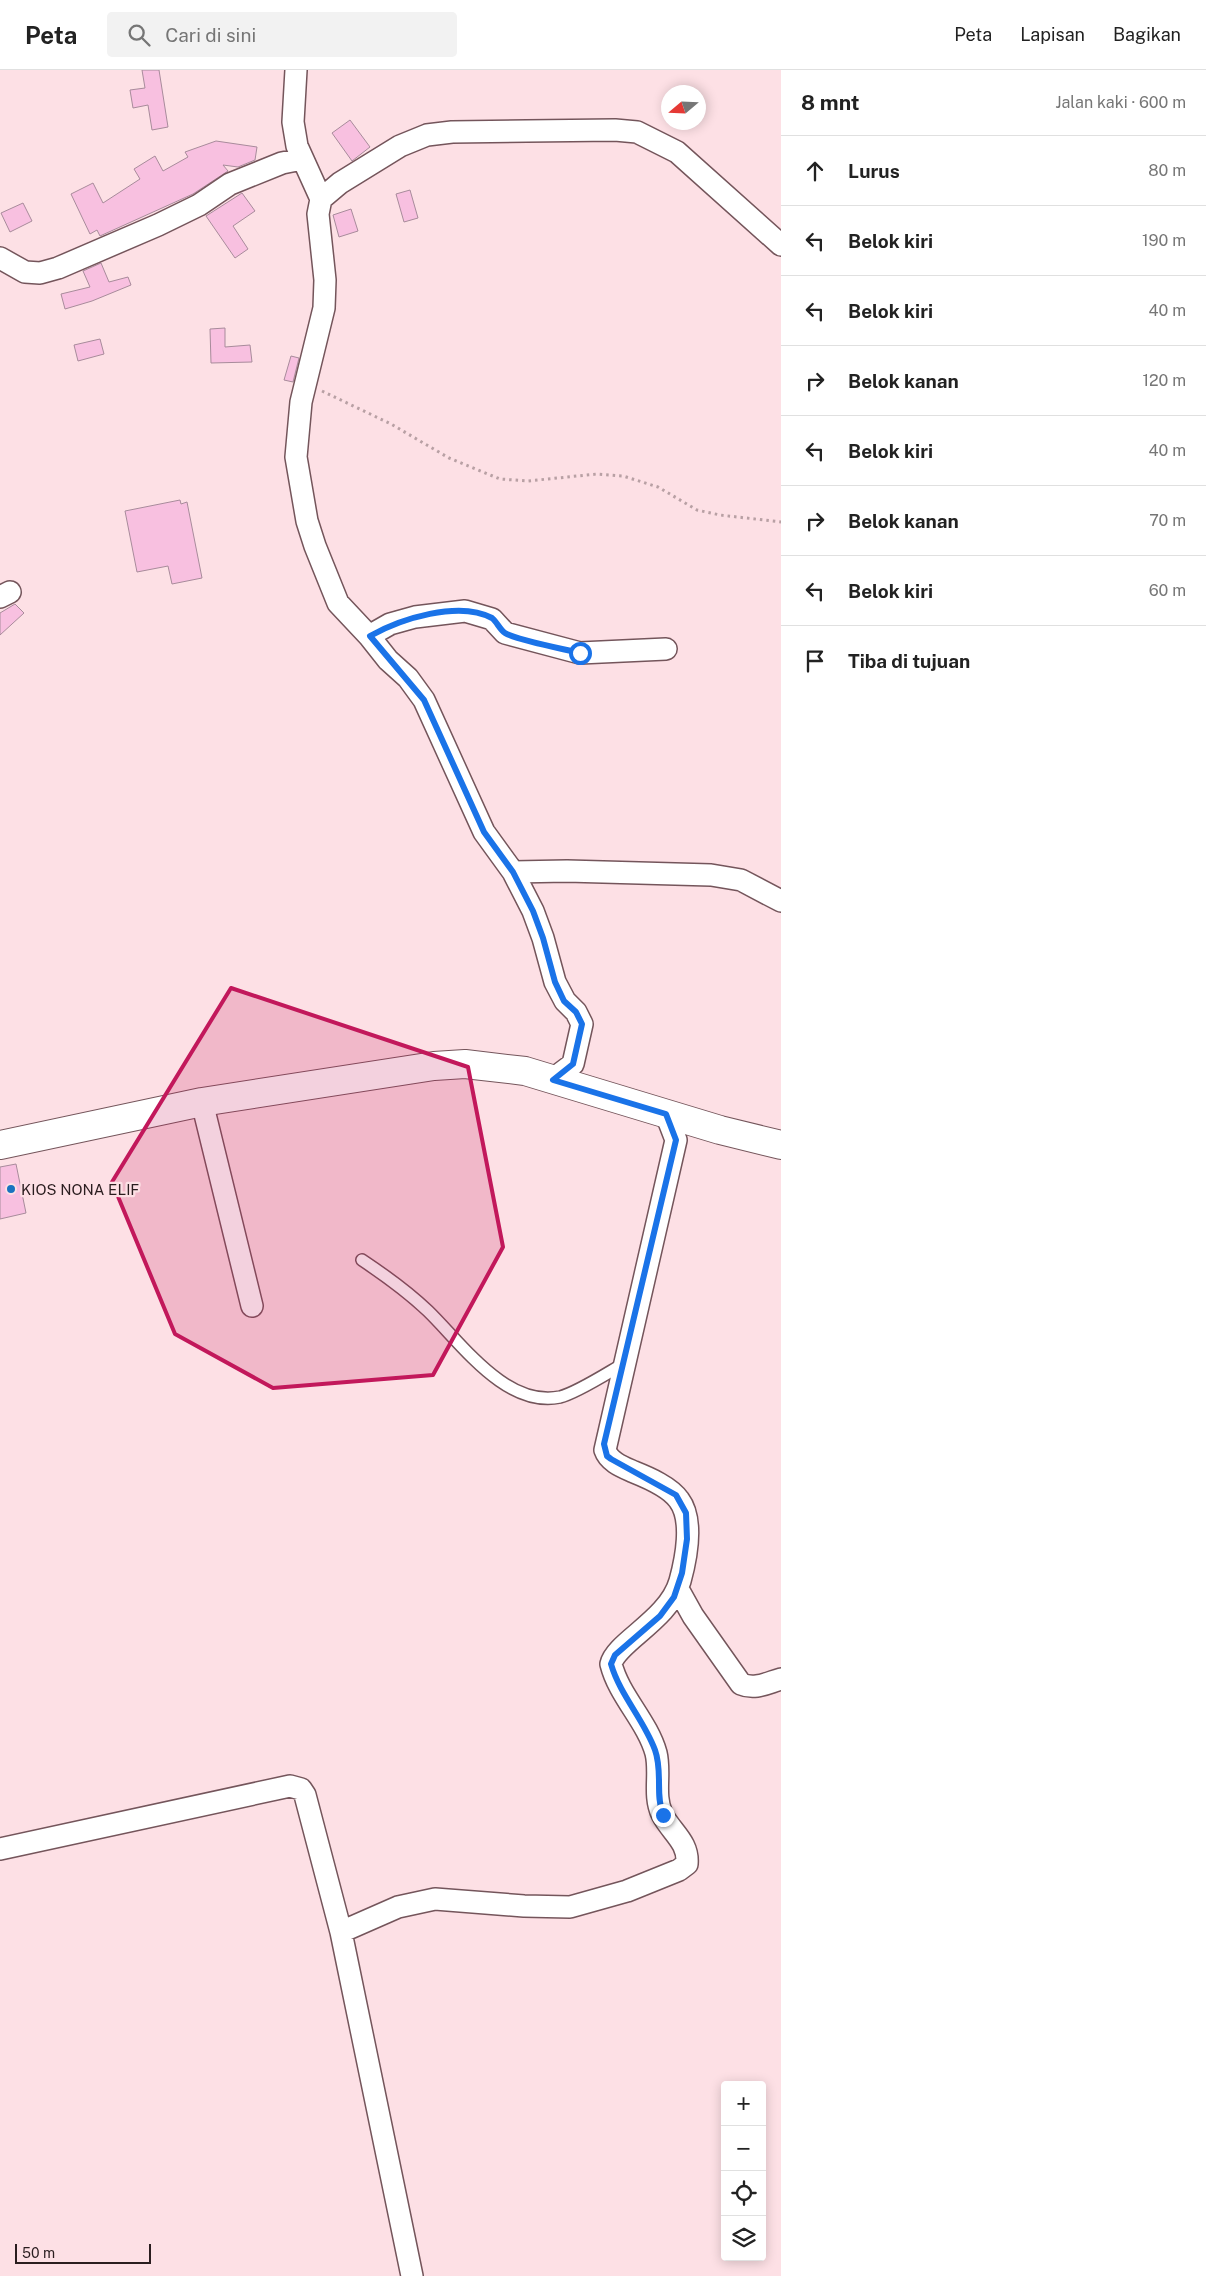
<!DOCTYPE html>
<html lang="id">
<meta charset="utf-8">
<style>
:root{--surface:#fff;--page:#f2f2f2;--text:#222;--muted:#767676;--line:#e0e0e0}
body{margin:0;font-family:"Public Sans",sans-serif;background:var(--page);color:var(--text)}
.controls{position:absolute;right:15px;bottom:15px;display:grid;overflow:hidden;border-radius:5px;box-shadow:0 2px 12px #0003}
.controls button{width:45px;height:45px;display:grid;place-items:center;padding:0;border:0;border-bottom:1px solid var(--line);background:var(--surface);color:var(--text);font:25px sans-serif}
.compass{position:absolute;left:661px;top:15px;width:45px;height:45px;border-radius:50%;background:var(--surface);box-shadow:0 2px 12px #0003;rotate:251deg}
.scale{position:absolute;left:15px;bottom:12px;width:136px;box-sizing:border-box;padding-left:5px;border:2px solid #2a1d1f;border-top:0;font-size:14px;line-height:18px;white-space:nowrap;color:#2a1d1f;-webkit-text-stroke:4px #fde0e5;paint-order:stroke}
.stop{position:absolute;width:15px;height:15px;margin:-11px;border:4px solid #1a73e8;border-radius:50%;background:#fff}
.stop.end{background:#1a73e8;border-color:#fff;box-shadow:0 1px 5px #0008}
.list{margin:0;padding:0;list-style:none}
h2{display:flex;justify-content:space-between;align-items:center;height:65px;margin:0;padding:0 20px;font-size:21px}
h2 small{font-size:16px;font-weight:400;color:var(--muted)}
.list li{display:grid;grid-template-columns:32px 1fr auto;gap:15px;align-items:center;box-sizing:border-box;height:70px;padding:0 20px;border-top:1px solid var(--line)}
.list b{display:block;font-size:19px;white-space:nowrap}
.list em{font-size:16px;font-style:normal;color:var(--muted)}
.icon{flex:none;width:28px;height:28px;fill:none;stroke:currentColor;stroke-width:2;stroke-linecap:round;stroke-linejoin:round}
.map{position:relative;flex:none;width:781px;height:2206px;overflow:hidden}
header{display:flex;align-items:center;gap:30px;box-sizing:border-box;height:70px;padding:0 25px;background:var(--surface);border-bottom:1px solid var(--line)}
header strong{font-size:24px}
nav{display:flex;gap:28px;margin-inline-start:auto;font-size:18px}
.search{width:350px;height:45px;background:var(--page);display:flex;align-items:center;gap:12px;box-sizing:border-box;padding:0 18px;border-radius:5px;color:var(--muted);font-size:19px}
main{display:flex}
aside{flex:1;background:var(--surface)}
.map>svg:first-child{display:block}
.building{fill:#f8c0e0;stroke:#a88b9b}
.lines{fill:none;stroke-linecap:round;stroke-linejoin:round}
.service-casing{stroke:#74555b;stroke-width:14}
.minor-casing{stroke:#74555b;stroke-width:24}
.tertiary-casing{stroke:#74555b;stroke-width:30}
.path{stroke:#b8a0a4;stroke-width:3;stroke-dasharray:2.5 4;stroke-linecap:butt}
.service{stroke:#fff;stroke-width:11}
.minor{stroke:#fff;stroke-width:21}
.tertiary{stroke:#fff;stroke-width:28}
.route{stroke:#1a73e8;stroke-width:6}
.marked{fill:#c2185b;fill-opacity:0.2;stroke:#c2185b;stroke-width:4;stroke-linejoin:round}
.poi-dot{fill:#1973c0;stroke:#fde0e5;stroke-width:2}
.labels{text-anchor:middle;dominant-baseline:central;stroke-width:4.5;stroke-linejoin:round;paint-order:stroke}
.poi-label{font-size:15px;fill:#2a1d1f;stroke:#fde0e5;text-anchor:start}
</style>
<header>
<strong>Peta</strong>
<div class="search"><svg class="icon" aria-label="search" viewBox="0 0 24 24"><circle cx="10" cy="10" r="6"/><path d="M15 15l6 6"/></svg>Cari di sini</div>
<nav><a>Peta</a><a>Lapisan</a><a>Bagikan</a></nav>
</header>
<main>
<div class="map">
<svg width="781" height="2206" viewBox="0 0 781 2206">
<rect width="100%" height="100%" fill="#fde0e5"/>
<path class="building" d="M142,0H159L168,57L152,60L148,35L133,38L130,20L145,18Z
M350,50L370,77L352,91L332,63Z
M216,71L257,77L255,90L238,97L223,95L228,101L193,124L100,166L97,160L90,164L71,124L93,113L103,133L140,109L134,99L155,86L163,101L188,87L185,82Z
M410,120L418,148L404,152L396,124Z
M242,123L255,141L233,156L248,179L235,188L206,146Z
M23,133L32,151L10,162L1,143Z
M351,139L358,161L339,167L333,145Z
M101,193L109,212L128,207L131,215L92,231L65,239L61,224L90,217L83,201Z
M225,258V277L250,275L252,292L211,293L210,259Z
M100,269L104,284L78,291L74,275Z
M291,286L299,288L293,312L284,310Z
M180,430L181,434L187,432L202,508L172,514L168,496L137,502L125,441Z
M15,534L24,543L0,565V543Z
M16,1094L26,1143L0,1149V1097Z"/>
<g class="lines">
<defs>
<path id="service" d="M362,1190C386,1206 408,1222 428,1241C462,1274 506,1338 560,1327C577,1323 609,1302 625,1293"/>
<path id="minor" d="M296,0L293,52L297,76L321,129
M0,188L25,202L40,203L58,198L158,155L199,135L230,114L282,93L302,89
M0,527L10,522
M369,566L390,554L415,547L465,541L492,549L505,563L580,583L666,579
M513,802L567,801L711,805L741,810L781,831
M553,1009L573,994L582,954L576,942L565,931L555,912L543,868L533,841L513,802L484,762L424,630L408,608L388,590L369,566L338,533L315,476L307,451L296,387L301,332L324,238L325,210L318,144L321,129L340,113L400,76L427,65L452,62L527,61L615,60L637,62L677,82L781,175
M202,1032L252,1236
M678,1519L693,1546L741,1614C755,1620 767,1613 781,1609
M0,1779L290,1716L301,1719L305,1725L341,1862L398,1837L435,1829L524,1836L570,1837L627,1821L679,1800L687,1794C689,1772 671,1762 662,1744C653,1725 661,1703 656,1683C647,1651 619,1626 611,1594C616,1572 669,1550 680,1511C686,1489 694,1450 679,1430C670,1417 649,1408 634,1402C623,1397 609,1392 605,1380L676,1070L666,1044
M341,1862L412,2206"/>
<path id="tertiary" d="M0,1075L202,1032L434,996L465,994L525,1001L720,1060L781,1075"/>
</defs>
<use href="#service" class="service-casing"/>
<use href="#minor" class="minor-casing"/>
<use href="#tertiary" class="tertiary-casing"/>
<path class="path" d="M322,321L391,354L449,388L500,409L528,411L597,404L623,406L658,417L697,440L720,445L781,452"/>
<use href="#service" class="service"/>
<use href="#minor" class="minor"/>
<use href="#tertiary" class="tertiary"/>
</g>
<g class="lines">
<path class="route" d="M580,583C564,579 516,570 505,563C500,560 497,552 492,548C459,530 400,549 370,566L424,630L484,762L513,802L533,841L543,868L555,912L564,931L576,942L582,954L573,994L553,1010L666,1044L676,1070L604,1374L607,1386L611,1389L676,1425L686,1443L687,1469L682,1503L674,1527L660,1546L615,1585L611,1594C620,1625 644,1650 655,1680C663,1702 655,1724 663,1745"/>
</g>
<path class="marked" d="M231,918L468,997L503,1177L433,1305L273,1318L175,1264L112,1112Z"/>
<circle class="poi-dot" cx="11" cy="1119" r="5"/>
<g class="labels">
<g class="poi-label">
<text x="21" y="1119">KIOS NONA ELIF</text>
</g>
</g>
</svg>
<div class="controls">
<button>+</button>
<button>−</button>
<button><svg class="icon" aria-label="locate" viewBox="0 0 24 24"><circle cx="12" cy="12" r="6"/><path d="M12 2v4M12 18v4M2 12h4M18 12h4"/></svg></button>
<button><svg class="icon" aria-label="layers" viewBox="0 0 24 24"><path d="M12 4l9 5-9 5-9-5zM3 14l9 5 9-5"/></svg></button>
</div>
<svg class="compass" viewBox="-18 -18 36 36"><path d="M0-13l5 13h-10z" fill="#e53935"/><path d="M0 13l5-13h-10z" fill="#767676"/></svg>
<div class="scale">50 m</div>
<div class="stop" style="left:580px;top:583px"></div>
<div class="stop end" style="left:663px;top:1745px"></div>
</div>
<aside>
<h2>8 mnt<small>Jalan kaki · 600 m</small></h2>
<ul class="list">
<li><svg class="icon" aria-label="ahead" viewBox="0 0 24 24"><path d="M12 20V5M6 11l6-6 6 6"/></svg><div><b>Lurus</b></div><em>80 m</em></li>
<li><svg class="icon" aria-label="left" viewBox="0 0 24 24"><path d="M17 20v-9H6M10 6l-5 5 5 5"/></svg><div><b>Belok kiri</b></div><em>190 m</em></li>
<li><svg class="icon" aria-label="left" viewBox="0 0 24 24"><path d="M17 20v-9H6M10 6l-5 5 5 5"/></svg><div><b>Belok kiri</b></div><em>40 m</em></li>
<li><svg class="icon" aria-label="right" viewBox="0 0 24 24"><path d="M7 20v-9h11M14 6l5 5-5 5"/></svg><div><b>Belok kanan</b></div><em>120 m</em></li>
<li><svg class="icon" aria-label="left" viewBox="0 0 24 24"><path d="M17 20v-9H6M10 6l-5 5 5 5"/></svg><div><b>Belok kiri</b></div><em>40 m</em></li>
<li><svg class="icon" aria-label="right" viewBox="0 0 24 24"><path d="M7 20v-9h11M14 6l5 5-5 5"/></svg><div><b>Belok kanan</b></div><em>70 m</em></li>
<li><svg class="icon" aria-label="left" viewBox="0 0 24 24"><path d="M17 20v-9H6M10 6l-5 5 5 5"/></svg><div><b>Belok kiri</b></div><em>60 m</em></li>
<li><svg class="icon" aria-label="arrive" viewBox="0 0 24 24"><path d="M6 21V4h12l-3 4 3 4H6"/></svg><div><b>Tiba di tujuan</b></div></li>
</ul>
</aside>
</main>
